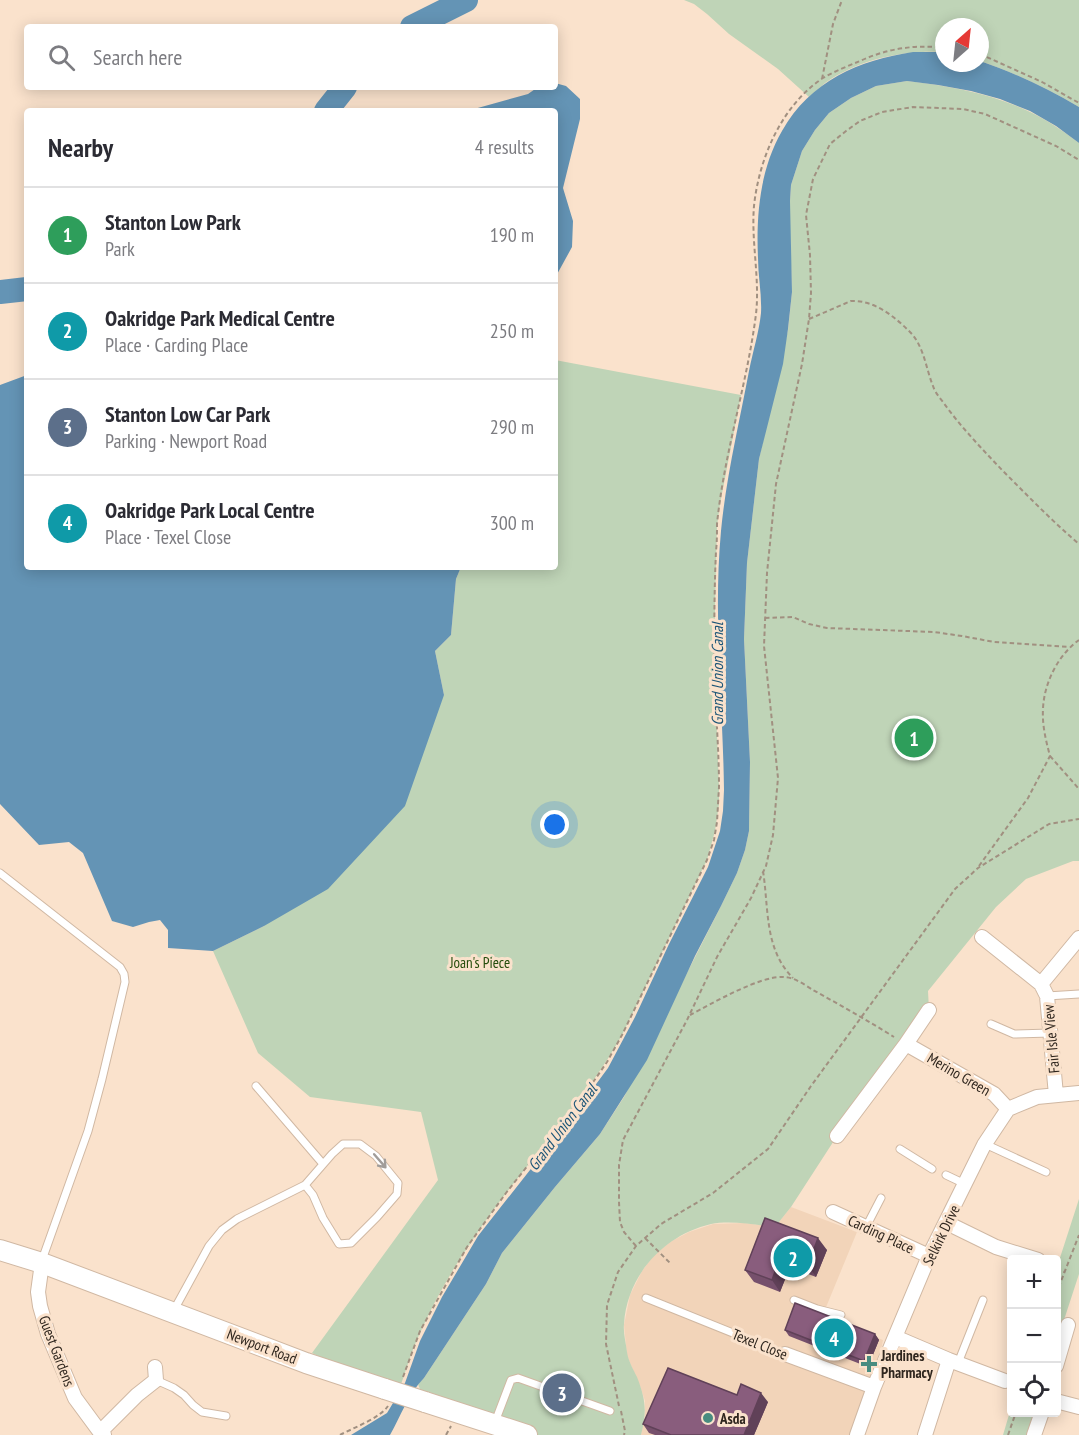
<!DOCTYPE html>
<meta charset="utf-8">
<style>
:root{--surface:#fff;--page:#f2f2f3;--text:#2b2b33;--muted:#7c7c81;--line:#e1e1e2;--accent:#db2777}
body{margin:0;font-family:"PT Sans Narrow",sans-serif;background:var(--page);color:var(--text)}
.controls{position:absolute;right:18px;bottom:18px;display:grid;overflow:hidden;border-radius:6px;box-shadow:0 3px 15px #0003}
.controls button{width:54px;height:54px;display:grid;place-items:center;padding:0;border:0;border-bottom:2px solid var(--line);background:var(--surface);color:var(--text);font:30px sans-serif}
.compass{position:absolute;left:935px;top:18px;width:54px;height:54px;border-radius:50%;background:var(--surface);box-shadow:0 3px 15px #0003;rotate:27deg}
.you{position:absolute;left:555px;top:825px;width:21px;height:21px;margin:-15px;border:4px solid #fff;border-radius:50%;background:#1a73e8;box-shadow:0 0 0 9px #1a73e833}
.badge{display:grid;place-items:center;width:39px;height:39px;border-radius:50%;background:var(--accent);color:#fff;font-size:20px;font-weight:700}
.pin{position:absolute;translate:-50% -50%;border:3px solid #fff;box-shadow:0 2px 6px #0006}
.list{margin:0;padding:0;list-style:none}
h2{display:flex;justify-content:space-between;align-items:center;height:78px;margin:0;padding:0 24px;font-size:26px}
h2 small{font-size:20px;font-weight:400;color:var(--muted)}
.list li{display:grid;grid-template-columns:39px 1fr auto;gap:18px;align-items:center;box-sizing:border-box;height:96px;padding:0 24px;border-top:2px solid var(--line)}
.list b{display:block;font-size:22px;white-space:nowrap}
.list p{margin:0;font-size:20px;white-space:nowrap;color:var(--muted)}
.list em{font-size:20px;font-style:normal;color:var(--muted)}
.icon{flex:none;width:33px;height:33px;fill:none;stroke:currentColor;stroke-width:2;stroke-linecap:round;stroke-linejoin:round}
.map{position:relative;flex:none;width:1079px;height:1435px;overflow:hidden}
.search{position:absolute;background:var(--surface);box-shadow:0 3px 15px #0003;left:24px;top:24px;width:534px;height:66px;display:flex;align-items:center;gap:15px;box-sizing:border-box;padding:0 21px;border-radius:6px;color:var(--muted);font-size:22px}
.panel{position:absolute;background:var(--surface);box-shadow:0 3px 15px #0003;left:24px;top:108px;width:534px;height:462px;border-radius:6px}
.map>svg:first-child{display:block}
.built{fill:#f2d4b9}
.green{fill:#bfd4b7}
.water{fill:#6494b5}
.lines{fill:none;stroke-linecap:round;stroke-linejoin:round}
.river{stroke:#6494b5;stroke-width:24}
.lane-casing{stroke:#d0b8a3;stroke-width:9}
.street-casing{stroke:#d0b8a3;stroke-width:16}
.secondary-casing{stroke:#d0b8a3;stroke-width:22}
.path{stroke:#a19080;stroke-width:2;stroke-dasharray:4.5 3;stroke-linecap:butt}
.lane{stroke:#fff;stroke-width:7}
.street{stroke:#fff;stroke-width:14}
.secondary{stroke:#fff;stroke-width:20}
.secondary-bridge-casing{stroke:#d0b8a3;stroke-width:22;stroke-linecap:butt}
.secondary-bridge{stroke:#fff;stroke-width:20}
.wall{fill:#76506c}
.shaded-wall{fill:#604158}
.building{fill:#895d7d;stroke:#604158;stroke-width:1.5}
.oneway{stroke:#a19d9a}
.poi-dot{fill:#488c80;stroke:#fae2cc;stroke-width:2}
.labels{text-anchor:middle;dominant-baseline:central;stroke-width:6;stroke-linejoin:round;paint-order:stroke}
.park-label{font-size:15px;fill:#244c0b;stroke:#fae2cc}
.street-label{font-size:15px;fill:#2f261e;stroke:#fae2cc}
.poi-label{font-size:15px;font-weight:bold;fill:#2f261e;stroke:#fae2cc;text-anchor:start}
.water-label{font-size:16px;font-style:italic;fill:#1c5577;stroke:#fae2cc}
</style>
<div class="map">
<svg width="1079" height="1435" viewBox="0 0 1079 1435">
<rect width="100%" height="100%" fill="#fae2cc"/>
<path class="built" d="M791,1207L857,1232L822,1317L883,1340L874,1387L857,1435H641L645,1416V1401L640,1386L627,1356L624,1325L630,1295L642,1271L654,1255L670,1242L689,1232L713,1224L744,1223L775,1227Z"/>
<path class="green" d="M684,0H1079V107C1047,88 1015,73 980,61V27H944V52C905,50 865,58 831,79C823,84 816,91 809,97L778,69L729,34L707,14L694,4Z
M907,81C949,86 990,93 1028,111C1046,119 1063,131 1079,143V861H1073L1026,879L996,907L928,991L929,1010L837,1136L791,1207L775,1227C756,1225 731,1220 711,1224C664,1235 627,1275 624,1324C623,1333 626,1343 627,1352C628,1360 633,1369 637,1377C646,1400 647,1412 641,1435H527L425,1402L418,1384L424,1378L486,1284L502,1253L555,1187L600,1134L624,1097L721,906L737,873L745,850L749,831L750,762L744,639L747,563L759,459L788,330L792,292L790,235V201L791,185L802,151L815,130L829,113L851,98L876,86Z
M555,360L741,395L720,504L717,526L715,607V683L719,787V804L715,831L707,860L622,1035C579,1112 515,1173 468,1247C450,1273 434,1302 421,1331C412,1349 407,1368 400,1387L385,1389L312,1353L438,1180L421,1112L310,1097L258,1053L213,951L264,926L444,695L435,651L451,635L456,579L461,567H555Z
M1079,1199V1274L1063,1323L1057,1366V1267Z
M1011,1408L1012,1412L1042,1413L1034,1435H1003Z"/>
<path class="water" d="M913,52H944V63H980V61C1015,73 1047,88 1079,107V143L1056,126L1030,111L1000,99L971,91L938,85L907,81L876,86L851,98L829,113L815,130L802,151L791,185L790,201L792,292L788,329L783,364L759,459L747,563L744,639L750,762L749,831L745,850L737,873L721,906L695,956L647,1060L600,1134L555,1187L502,1253L486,1284L424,1378C408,1394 401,1416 390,1435H351L387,1413L405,1383L420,1341L442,1297L478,1236L574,1114L608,1068L635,1017L669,944L708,867L720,831L723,811L724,790C723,705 713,617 721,531C726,478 739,424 749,371C753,351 759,332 761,313C762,295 758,276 758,258C756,215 760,169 782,131C810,81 859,60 913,52Z
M555,83L566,86L580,99V119L563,188L573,221L572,247L555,278V111H467L528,94L538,87H555Z
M27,375V567H461L456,579L451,635L435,651L444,695L405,806L328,889L264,926L213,951L168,948V930L160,920L149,922L133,927L112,921L83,853L69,842L39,845L0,804V385Z"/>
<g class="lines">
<path class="river" d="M412,27L466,0
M326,111L345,87
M0,292L27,289"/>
<defs>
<path id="lane" d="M0,873L120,967L124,974L125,982L102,1079L88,1131L42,1260
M1047,996L1079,994
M991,1024L1014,1034L1050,1033
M256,1086L323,1164
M985,1144L1046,1172
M900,1149L932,1169
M946,1175L965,1184
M866,1227L881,1198
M646,1298L785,1354
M794,1300L817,1309L841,1315
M174,1310L209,1246L222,1230L237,1219L305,1185L332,1154L343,1144H360L376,1156L398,1183L397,1194L377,1217L351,1243L339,1244L323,1218L313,1195L305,1185
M958,1363L983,1300
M156,1380L174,1388L184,1395L193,1405L202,1412L226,1416
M495,1422L511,1380L518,1378L610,1411"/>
<path id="street" d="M982,937L1041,984
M929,1010L906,1044L994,1094L1008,1109
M1056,1095L1047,996L1041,984L1079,938
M837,1136L906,1044
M833,1212L929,1256
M947,1223L996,1247L1038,1260
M42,1263L38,1292L40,1306L48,1334L75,1398L100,1432L104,1435
M895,1337L949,1360L1005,1381
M785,1354L874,1387
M1056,1366L1068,1325
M1056,1401L1079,1407
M100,1432L137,1395L156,1380L155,1367
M857,1435L874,1387L929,1256L984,1145L1008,1109L1037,1097L1079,1093
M925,1435L949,1360
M1034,1435L1042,1412"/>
<path id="secondary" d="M0,1250L42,1263L306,1363L385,1389
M425,1402L527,1435"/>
</defs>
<use href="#lane" class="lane-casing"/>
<use href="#street" class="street-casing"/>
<use href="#secondary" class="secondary-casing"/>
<path class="path" d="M980,54L1042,82L1079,103
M822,79L833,24L842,0
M809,319L851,301C874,300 894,316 910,332C924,346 926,369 933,386C935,392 939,397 943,402C960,426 982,449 1003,471C1028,496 1052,521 1079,544
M765,618L793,617L809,624L827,628L934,632L962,636L994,642L1069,647
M1050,756L1079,789
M979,866L1028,798L1050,756C1046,741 1042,725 1043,709C1044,683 1058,655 1079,640
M763,871C769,909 764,949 793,978
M690,1015C711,1004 761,975 784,977C794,977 805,985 813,990C840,1005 867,1020 894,1037
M645,1238L670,1263
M636,1246L624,1232L620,1222L619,1202V1165L623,1140L687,1020L717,957L751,898L766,866L773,835L778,778L764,646L767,573L776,484L802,364L809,319L811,293L810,255L806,215L813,179L830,144L846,131L860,121L882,112L913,107L963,109L985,114L1056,146L1079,160
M1056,1270L1064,1272
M1056,1294L1079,1235
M403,1377L420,1331L467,1247L506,1193L587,1091L607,1062L622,1035L707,860L714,840L717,822L719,787C719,752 716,718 715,683C714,639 714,595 716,551C717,542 717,533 717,524C724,453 747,385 756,314C760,278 751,242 754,206C759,158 782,105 823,78C835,71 848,66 860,61C886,49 915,44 944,48
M619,1406L606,1344L607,1305L618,1272L636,1246L661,1224L713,1193L768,1149L811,1086L955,889L978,868L1049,824L1079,819
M621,1411L625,1431L624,1435
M340,1435C353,1428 380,1418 388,1406
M446,1435L451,1426
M1008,1435L1016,1412"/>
<use href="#lane" class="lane"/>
<use href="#street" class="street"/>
<use href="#secondary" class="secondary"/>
<defs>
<path id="secondary-bridge" d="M385,1389L425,1402"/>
</defs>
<use href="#secondary-bridge" class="secondary-bridge-casing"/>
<use href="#secondary-bridge" class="secondary-bridge"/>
</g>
<path class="wall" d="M765,1218L827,1250L816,1277L790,1267L780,1292L754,1282L745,1270Z
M785,1330L875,1334L879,1340L868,1367L789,1336Z
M737,1395L768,1402L754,1435H655L649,1433L643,1424Z"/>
<path class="shaded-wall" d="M818,1238L827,1250L816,1277L808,1265Z
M781,1255L790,1267L780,1292L772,1280Z
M875,1334L879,1340L868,1367L864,1361Z
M761,1393L768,1402L754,1435H744Z"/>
<path class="building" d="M765,1218L818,1238L808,1265L781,1255L772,1280L745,1270Z
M795,1303L875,1334L864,1361L785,1330Z
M668,1368L737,1395L741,1384L761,1393L744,1435H671L643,1424Z"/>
<defs><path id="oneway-shaft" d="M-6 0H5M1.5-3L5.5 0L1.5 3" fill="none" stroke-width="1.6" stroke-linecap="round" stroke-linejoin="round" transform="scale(1.5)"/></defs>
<use class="oneway" href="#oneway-shaft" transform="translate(380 1161) rotate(49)"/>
<g class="poi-dot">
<path d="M866 1355h6v6h6v6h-6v6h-6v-6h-6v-6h6z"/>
<circle cx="708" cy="1418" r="6"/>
</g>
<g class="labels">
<g class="park-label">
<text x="480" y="962">Joan's Piece</text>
</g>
<g class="street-label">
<text transform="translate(1051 1039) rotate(-95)">Fair Isle View</text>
<text transform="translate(959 1074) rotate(30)">Merino Green</text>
<text transform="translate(881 1234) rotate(25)">Carding Place</text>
<text transform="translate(941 1235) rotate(-64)">Selkirk Drive</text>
<text transform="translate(760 1344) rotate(22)">Texel Close</text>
<text transform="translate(262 1346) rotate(21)">Newport Road</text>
<text transform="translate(57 1351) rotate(69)">Guest Gardens</text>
</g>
<g class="poi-label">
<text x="881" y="1355">Jardines<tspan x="881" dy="17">Pharmacy</tspan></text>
<text x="720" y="1418">Asda</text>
</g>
<g class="water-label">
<text transform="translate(717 674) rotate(-90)">Grand Union Canal</text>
<text transform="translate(562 1127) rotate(-53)">Grand Union Canal</text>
</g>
</g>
</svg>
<div class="controls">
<button>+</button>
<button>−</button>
<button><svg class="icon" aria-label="locate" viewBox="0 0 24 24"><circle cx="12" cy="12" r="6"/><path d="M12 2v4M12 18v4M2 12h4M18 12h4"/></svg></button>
</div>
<svg class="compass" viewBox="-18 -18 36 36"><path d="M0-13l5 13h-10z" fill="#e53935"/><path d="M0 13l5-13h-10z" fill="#7c7c81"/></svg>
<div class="you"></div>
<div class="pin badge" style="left:914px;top:738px;background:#2e9e5b">1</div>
<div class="pin badge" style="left:793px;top:1258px;background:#0f9aa8">2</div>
<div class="pin badge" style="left:562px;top:1393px;background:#5c6f8a">3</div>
<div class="pin badge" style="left:834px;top:1338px;background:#0f9aa8">4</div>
<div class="search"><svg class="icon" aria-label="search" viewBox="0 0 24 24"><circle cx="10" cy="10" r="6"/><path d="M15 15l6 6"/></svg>Search here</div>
<section class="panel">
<h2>Nearby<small>4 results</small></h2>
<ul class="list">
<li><span class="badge" style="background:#2e9e5b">1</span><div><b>Stanton Low Park</b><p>Park</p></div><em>190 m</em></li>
<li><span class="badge" style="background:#0f9aa8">2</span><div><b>Oakridge Park Medical Centre</b><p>Place · Carding Place</p></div><em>250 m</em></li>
<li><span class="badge" style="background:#5c6f8a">3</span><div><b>Stanton Low Car Park</b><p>Parking · Newport Road</p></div><em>290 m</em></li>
<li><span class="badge" style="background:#0f9aa8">4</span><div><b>Oakridge Park Local Centre</b><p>Place · Texel Close</p></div><em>300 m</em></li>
</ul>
</section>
</div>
